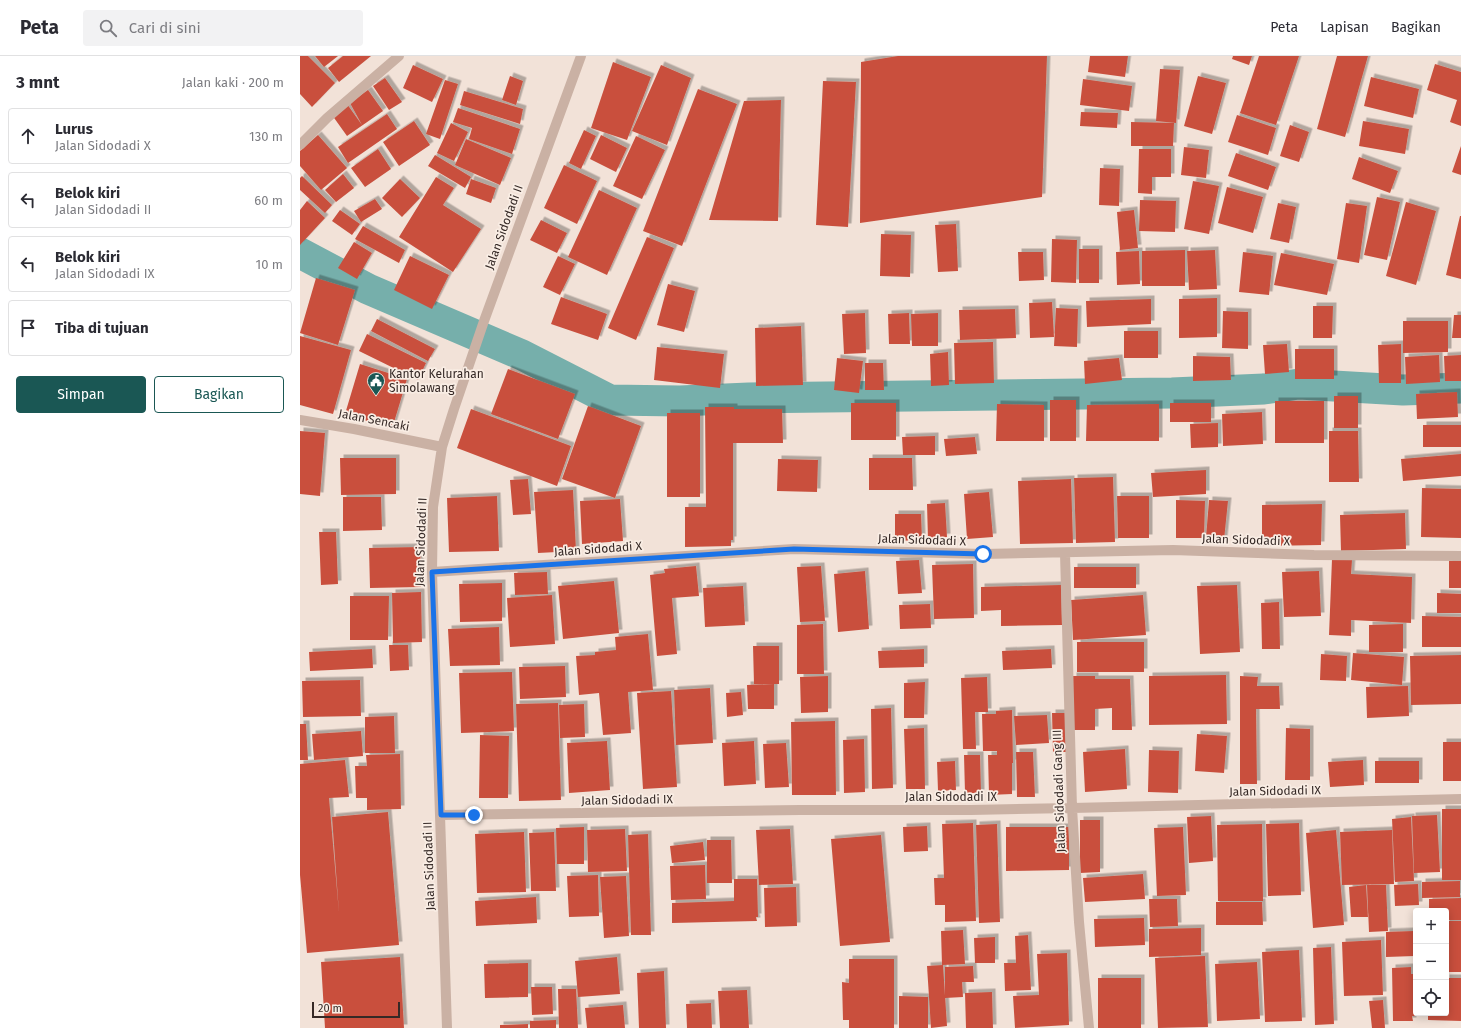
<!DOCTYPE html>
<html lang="id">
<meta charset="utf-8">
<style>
:root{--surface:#fff;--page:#f2f2f3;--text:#2b2b33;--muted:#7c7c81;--line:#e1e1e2;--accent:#1a5754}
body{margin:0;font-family:"Fira Sans",sans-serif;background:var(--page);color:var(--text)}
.controls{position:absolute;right:12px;bottom:12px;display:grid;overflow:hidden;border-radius:4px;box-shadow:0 2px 10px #0003}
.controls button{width:36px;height:36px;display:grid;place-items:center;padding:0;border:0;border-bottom:1px solid var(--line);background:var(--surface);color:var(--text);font:20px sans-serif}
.scale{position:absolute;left:12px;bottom:10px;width:88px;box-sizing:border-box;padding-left:4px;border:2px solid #352926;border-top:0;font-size:11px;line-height:14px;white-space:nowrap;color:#352926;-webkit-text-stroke:3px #f9ede4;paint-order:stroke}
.stop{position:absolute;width:12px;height:12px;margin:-9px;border:3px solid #1a73e8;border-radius:50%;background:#fff}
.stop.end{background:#1a73e8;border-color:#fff;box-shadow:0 1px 4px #0008}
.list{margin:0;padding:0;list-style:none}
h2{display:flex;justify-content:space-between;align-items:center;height:52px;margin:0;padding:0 16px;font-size:17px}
h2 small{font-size:13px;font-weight:400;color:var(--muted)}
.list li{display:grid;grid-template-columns:26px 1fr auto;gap:12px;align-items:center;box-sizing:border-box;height:56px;margin:0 8px 8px;padding:0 8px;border:1px solid var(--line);border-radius:4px}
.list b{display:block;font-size:15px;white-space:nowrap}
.list p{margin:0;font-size:13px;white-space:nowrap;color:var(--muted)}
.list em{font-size:13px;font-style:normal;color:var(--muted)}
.actions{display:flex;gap:8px;padding:12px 16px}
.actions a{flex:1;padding:9px 0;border:1px solid var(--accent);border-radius:4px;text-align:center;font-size:14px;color:var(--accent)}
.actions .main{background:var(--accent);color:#fff}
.icon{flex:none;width:22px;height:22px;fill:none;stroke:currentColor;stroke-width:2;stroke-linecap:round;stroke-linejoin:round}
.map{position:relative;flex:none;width:1161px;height:972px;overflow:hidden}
header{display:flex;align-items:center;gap:24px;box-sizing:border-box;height:56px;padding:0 20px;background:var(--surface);border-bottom:1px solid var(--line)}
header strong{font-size:19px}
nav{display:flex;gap:22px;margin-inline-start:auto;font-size:14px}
.search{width:280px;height:36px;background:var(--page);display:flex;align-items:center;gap:10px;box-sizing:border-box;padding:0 14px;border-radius:4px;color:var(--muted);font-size:15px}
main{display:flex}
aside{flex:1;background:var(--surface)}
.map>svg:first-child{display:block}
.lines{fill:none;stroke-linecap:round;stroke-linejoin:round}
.canal{stroke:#76afab;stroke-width:31}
.building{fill:#c9503e;filter:url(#shadow)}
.minor{stroke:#cab1a4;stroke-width:10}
.route{stroke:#1a73e8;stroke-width:5}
.labels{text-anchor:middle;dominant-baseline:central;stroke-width:3.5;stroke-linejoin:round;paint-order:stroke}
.street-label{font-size:12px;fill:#352926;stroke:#f9ede4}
.poi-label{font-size:12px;fill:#352926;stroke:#f9ede4;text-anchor:start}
</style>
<header>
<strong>Peta</strong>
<div class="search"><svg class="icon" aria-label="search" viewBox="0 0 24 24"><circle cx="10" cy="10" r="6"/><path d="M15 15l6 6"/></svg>Cari di sini</div>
<nav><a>Peta</a><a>Lapisan</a><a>Bagikan</a></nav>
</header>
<main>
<aside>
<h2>3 mnt<small>Jalan kaki · 200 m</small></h2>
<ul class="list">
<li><svg class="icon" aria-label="ahead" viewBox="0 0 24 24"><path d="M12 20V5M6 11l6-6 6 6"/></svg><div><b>Lurus</b><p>Jalan Sidodadi X</p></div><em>130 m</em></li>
<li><svg class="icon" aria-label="left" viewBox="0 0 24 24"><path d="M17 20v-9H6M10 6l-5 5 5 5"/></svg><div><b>Belok kiri</b><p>Jalan Sidodadi II</p></div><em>60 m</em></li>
<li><svg class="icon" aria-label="left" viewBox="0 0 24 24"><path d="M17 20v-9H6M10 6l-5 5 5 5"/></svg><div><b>Belok kiri</b><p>Jalan Sidodadi IX</p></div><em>10 m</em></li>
<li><svg class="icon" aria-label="arrive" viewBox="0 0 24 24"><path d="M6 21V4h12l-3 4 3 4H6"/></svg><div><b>Tiba di tujuan</b></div></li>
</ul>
<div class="actions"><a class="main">Simpan</a><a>Bagikan</a></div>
</aside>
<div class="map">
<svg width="1161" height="972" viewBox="0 0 1161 972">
<defs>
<filter id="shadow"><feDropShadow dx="3.5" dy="-3.5" stdDeviation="0" flood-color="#0004"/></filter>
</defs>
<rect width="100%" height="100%" fill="#f2e2d8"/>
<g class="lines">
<path class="canal" d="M0,197L68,233L222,299L310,344L380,345L449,342L872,337L964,333L999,328L1103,334L1161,332"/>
</g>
<path class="building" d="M0,0H8L35,27L12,51L0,38Z
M15,0H38L24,11Z
M43,0H71L39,26L28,12Z
M598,0H747L742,141L560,167L561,6Z
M790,0H828L825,21L788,16Z
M933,0H952L949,9L932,3Z
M959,0H999L976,69L940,57Z
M1037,0H1068L1045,81L1017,73Z
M313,6L351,21L327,84L291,72Z
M1135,8L1161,16V70L1150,66L1157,44L1127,34Z
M113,9L143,23L132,46L103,32Z
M361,9L391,22L367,89L332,75Z
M860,13L880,14L876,67L856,65Z
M210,20L223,25L216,49L202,44Z
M898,20L926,27L912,78L884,70Z
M1071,21L1119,33L1113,62L1064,50Z
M85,22L102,46L89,54L73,30Z
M783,23L832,30L829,55L780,49Z
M145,24L158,28L140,83L126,78Z
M523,25L556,26L548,171L516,169Z
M398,33L437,48L382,190L343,175Z
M68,34L83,55L47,80L32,59L47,48L62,69L50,47Z
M164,35L223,53L220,68L160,49Z
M481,44L478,165L409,164L444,45Z
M158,52L220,73L212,98L169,83L172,72L153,66Z
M781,56L818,57L817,72L780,70Z
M87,58L97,73L48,107L38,91Z
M937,59L976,72L968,99L928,86Z
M114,65L130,89L99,110L83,86Z
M1063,65L1109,73L1105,98L1059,90Z
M831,66L874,67L873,90H831Z
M151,67L168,76L154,105L137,97Z
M990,69L1009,76L999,106L980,100Z
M284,74L296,80L281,113L269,107Z
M18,79L47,112L21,134L0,110V95Z
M301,79L327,92L316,116L290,103Z
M336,80L365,94L342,143L313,130Z
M166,83L211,102L200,129L155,109Z
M1161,90V119L1152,116Z
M884,91L909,94L906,122L881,119Z
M78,93L91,113L65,131L51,112Z
M839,93H871V121H852V138L838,137Z
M936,97L976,111L968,134L928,120Z
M135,99L171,121L165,132L128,110Z
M1059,101L1098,115L1090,137L1052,123Z
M264,109L297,125L277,168L244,152Z
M800,112L820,113L819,150L799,149Z
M43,118L54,132L36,146L25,134Z
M2,120L32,149L25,157L0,134V122Z
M136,121L154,132L143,149L181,173L153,216L99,181Z
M100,123L120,142L102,161L82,142Z
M171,123L196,132L191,147L166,138Z
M893,125L919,130L909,178L884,173Z
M927,131L963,141L953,177L918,167Z
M299,134L337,152L307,219L268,201Z
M1077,141L1100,146L1087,204L1064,199Z
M75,143L82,153L61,166L54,155Z
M840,144L876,145L875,176L839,175Z
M7,145L25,162L0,189V154Z
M1106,146L1136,155L1116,229L1086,220Z
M978,147L996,151L989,187L970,183Z
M1046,147L1067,150L1059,207L1037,203Z
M40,154L60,168L52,179L32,165Z
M834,154L838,192L820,194L817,156Z
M1160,160H1161V223L1146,219Z
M241,164L267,177L257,197L230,184Z
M656,168L658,215L638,216L635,169Z
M63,170L105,194L99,207L55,183Z
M581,178L611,179L610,221L580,220Z
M347,181L374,192L336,284L308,272Z
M752,183L777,184L776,227L751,226Z
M54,186L72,197L57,223L38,212Z
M779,193H799V227H779Z
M885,194V230H842V195Z
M915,194L917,233L889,234L887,195Z
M839,195L840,228L817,229L816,196Z
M718,196H743L744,224L719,225Z
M943,196L973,200L969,239L939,236Z
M981,197L1034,208L1027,239L974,229Z
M110,200L149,219L132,253L94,234Z
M258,200L275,208L260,239L243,231Z
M16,222L55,234L38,289L0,277Z
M368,228L395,235L384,276L357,269Z
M261,241L307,258L298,284L251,268Z
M917,242V281L879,282V243Z
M851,243V268L787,271L786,245Z
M752,246L754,281L730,282L729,247Z
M1013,250H1033L1032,282H1013Z
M756,252L778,253L777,291L754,290Z
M715,253L716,282L660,284L659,254Z
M923,255L948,256V293L922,292Z
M565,257L566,297L544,298L542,258Z
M609,257L610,288H589L588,258Z
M638,257V290H612L611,258Z
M1154,259H1161V282H1152Z
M77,263L135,293L128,305L71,275Z
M1103,265H1148V296L1103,297Z
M501,270L503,329L456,330L455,272Z
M824,275H858V302H824Z
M67,278L126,307L118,324L59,295Z
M0,280L51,294L33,358L0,349Z
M693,286L694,327L655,328L654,287Z
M987,288L989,316L965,318L963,289Z
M1101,288V327H1079L1078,289Z
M357,291L424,298L420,332L354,324Z
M995,293H1034V323H995Z
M648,296L649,329L631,330L630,298Z
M1139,299L1140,326L1106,328L1105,301Z
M1161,299V325H1145L1144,300Z
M893,300L930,301L931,324L893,325Z
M537,302L563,305L559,337L534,334Z
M819,302L822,324L785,328L784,305Z
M565,307H583L584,334H565Z
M60,308L107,323L92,373L45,358Z
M208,313L275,338L258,383L191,358Z
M1157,336L1158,361L1117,363L1116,338Z
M1034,340H1058V372H1034Z
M750,344H776V385H750Z
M975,345H1024V387H975Z
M551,347H596V384H551Z
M870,347H911V366H870Z
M697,348L744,349V385H696Z
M859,348V385H786L787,349Z
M288,350L341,370L315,442L262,423Z
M405,351H434V353H482L483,387H433V484H431V490L385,491V451H406Z
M171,353L271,390L257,430L157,392Z
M962,356L963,388L923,390L922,358Z
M367,357H400V441H367Z
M918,367V391L891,392L890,368Z
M1123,369H1161V391H1123Z
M0,375L25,377L20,440L0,438Z
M1029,375H1058L1059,426H1029Z
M635,380V399H603L602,381Z
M675,381L677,398L646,400L644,383Z
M1161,398V420L1103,425L1101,403Z
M40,402H96V438L41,439Z
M569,402H612L613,434H569Z
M478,403L518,404L517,436L477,435Z
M906,414V438L853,441L851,417Z
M813,421L815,486L776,487L774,422Z
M228,423L231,458L213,459L210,424Z
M771,423L773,487L720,488L718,425Z
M1122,432L1161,433V482L1121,481Z
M273,434L276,495L238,497L234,436Z
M689,436L693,481L667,483L664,438Z
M197,440L199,495L149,496L147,442Z
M817,440H849V482H818Z
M43,441H81L82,474L43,475Z
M320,443L323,485L282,488L280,445Z
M876,444L905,445L904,482H876Z
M909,444L928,445L924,484L906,482Z
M645,447L647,481L628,483L627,448Z
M1022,448L1021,489L962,490V449Z
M1105,457L1106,493L1041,495L1040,459Z
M595,458H621L622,484L595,485Z
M19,476H36L38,528L21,529Z
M120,491L121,531L70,532L69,492Z
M1032,503L1052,504L1051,518L1112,521L1111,567L1051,564V580L1029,579Z
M619,504L622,537L598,538L596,505Z
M1149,505H1161V532H1149Z
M673,508L674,562L634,563L632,509Z
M396,510L399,540L372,542L377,598L357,600L350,519L365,517L364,513Z
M521,510L525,565L500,566L497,511Z
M774,511H836V532H774Z
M565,515L569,573L538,576L534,518Z
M1019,515L1021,560L984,561L982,516Z
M247,516L248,538L215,539L214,517Z
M314,525L319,577L263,583L258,530Z
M202,527V565L160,566L159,528Z
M761,529L762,569L701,570V554L681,555V531Z
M937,529L940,596L900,598L897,530Z
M443,530L445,569L405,571L403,532Z
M121,536L122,586L93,587L92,537Z
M1137,537L1161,538V557H1137Z
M252,539L255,588L210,591L207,542Z
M843,539L846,579L773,584L771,544Z
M50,540H89L88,584H50Z
M979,546L980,593H962L961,547Z
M630,548L631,572L600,573L599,549Z
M1122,560L1161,561V591H1122Z
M523,568L524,618H497V569Z
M1103,568V596H1069V569Z
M199,571L200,609L150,610L148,573Z
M348,578L353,634L328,636L331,677L303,679L299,637L279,639L276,600L295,599V596L316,594L315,581Z
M777,586H844V616H777Z
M89,589H108L109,614L90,615Z
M453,590H479V628H454Z
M72,593L73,612L10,615L9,596Z
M624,593V611L579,612L578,595Z
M751,593L752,612L703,614L702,595Z
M1053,597L1104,601L1102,629L1051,624Z
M1021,598L1047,600L1046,625L1020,624Z
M1161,599V648L1111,649L1110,600Z
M265,610L266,641L220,643L219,611Z
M212,616L214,675L161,677L159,617Z
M926,619L927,668L849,669V620Z
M528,620V656L501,657L500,621Z
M773,620H795V623H830L832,674H812V652L795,653V674H773Z
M940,620L958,621L957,630H979L980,653H956L957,728H940Z
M687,621L688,656H675L676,693H663L661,622Z
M60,624L61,660L3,661L2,625Z
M625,626L624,662H604V627Z
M474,628V653H448L447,629Z
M1108,630L1109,660L1067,662L1066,631Z
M410,632L413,687L376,689L374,634Z
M371,635L377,731L343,733L337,637Z
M441,636L443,659L427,661L426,637Z
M258,647L261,744L219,745L216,648Z
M284,648L285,681L260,682L259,649Z
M591,652L593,732L572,733L571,653Z
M712,654L713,707H712V738L689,739L688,699H697V695H683L682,658H696V655Z
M752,657H767L768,696H753Z
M747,659L749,687L716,689L714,660Z
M94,660L95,697H65V661Z
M535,665L536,739H492L491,666Z
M0,668H6L8,704H0Z
M624,672L625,733H606L604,673Z
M986,672L1010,673V724H985Z
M61,675L63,700L14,704L12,678Z
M897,678L927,680L924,717L895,715Z
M180,679L209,680L208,742H179Z
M564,683L565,736L544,737L543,684Z
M307,685L310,734L269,737L267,687Z
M454,685L456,728L424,730L422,687Z
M1143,686H1161V725H1143Z
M486,687L489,731L465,732L463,688Z
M825,693L827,733L785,736L783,696Z
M849,694L879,695L878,737L848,736Z
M716,696H733L735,741H717Z
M100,698L101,753L67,754V742H56L55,710H67L66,699Z
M664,699H680L681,737H665Z
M45,704L49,741L29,742L39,857L32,761L88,756L99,889L7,897L0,819V708Z
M1063,704L1064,729L1030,731L1028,706Z
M655,705L656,734L638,735L637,706Z
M1075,705H1119V727H1075Z
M1142,753H1161V824H1142Z
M1137,759L1140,816L1114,817L1112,760Z
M911,760L913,805L889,807L887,761Z
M1111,761L1114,825L1095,826L1092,763Z
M780,764H800V816L780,817Z
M673,767L676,865L645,866V849H635L634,822H644L642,768Z
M999,767L1001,839L968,840L966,768Z
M697,768L700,866L679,867L676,769Z
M962,768L963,845H918L917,769Z
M627,770L628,795L604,796L603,771Z
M284,771V808H257L256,772Z
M706,771H769V814L706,815Z
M883,771L886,839L857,840L854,772Z
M325,773L327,815L288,816L287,774Z
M490,773L493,828L459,829L456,774Z
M1036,774L1044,869L1013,872L1006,777Z
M1092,774L1094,828L1042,829L1040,776Z
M224,776L226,836L177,837L175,778Z
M254,776L256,835H231L229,777Z
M348,778L351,879H331L328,779Z
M581,779L590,886L540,890L531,783Z
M407,784H431L432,827H407Z
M403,786L405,804L372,807L370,790Z
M405,809L406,843L371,844L370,810Z
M843,818L845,843L785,846L783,822Z
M298,819L299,860L269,861L267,820Z
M326,820L329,880L304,882L300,821Z
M434,823H457L458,861H456L457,865L372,867V847L434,845Z
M1160,825V841L1122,842V826Z
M1118,828L1119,849L1095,850L1094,829Z
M1066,829L1068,861H1051L1049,831Z
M1067,829H1086L1088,875L1069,876Z
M496,831L497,870L465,871L464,832Z
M236,841L237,867L176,870L175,845Z
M1161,842V864H1146V855H1129V843Z
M849,843H877L878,870L850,871Z
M916,846H962L963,869H916Z
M844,862L845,889L795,891L794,863Z
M1146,865H1161V916H1146Z
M901,872V899L849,901V873Z
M663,874L665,908L642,909L641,875Z
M1114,875L1115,900L1086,901V876Z
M728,879L731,934L705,935L704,907H716L715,880Z
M695,881V907H675L674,882Z
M1081,884L1083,939L1044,940L1042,886Z
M1031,891L1034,968L1015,969L1013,892Z
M999,894L1002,965L965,966L962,896Z
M767,897L769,969L715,972L713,940L739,939L737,898Z
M905,900L908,971L858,972L855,902Z
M100,901L104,972H25L21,906Z
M317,901L320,938L278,941L275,905Z
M549,903H594V972H549V964H543L542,926L549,927Z
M957,906L960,963L917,965L915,908Z
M228,907V941L185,942L184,908Z
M643,909L647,970L631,972L627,910Z
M673,910L674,926H662L663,941L645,942V911Z
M1111,911V918H1116V957H1124V960H1112L1113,965H1093L1092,912Z
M364,915L366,972H339L337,917Z
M798,922H841V972H798Z
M1146,922H1161V965L1128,964V957H1146Z
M231,931H252L253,958L232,959Z
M258,933H276L278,972H259Z
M447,934L449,972H420L418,935Z
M692,936L693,972H666L665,937Z
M599,940L628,941V972H599Z
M1083,944L1085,972H1072L1069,945Z
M411,947L412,972H387L386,948Z
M323,949L325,972H287L285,952Z
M256,964V972H230V965Z
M228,968V972H200V969Z"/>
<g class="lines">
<path class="minor" d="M0,89L27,62L99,0
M0,364L54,373L142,391
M765,497L772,752L779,866L789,972
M132,516L494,493L683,498L873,494L1014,499L1161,500
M141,759L500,754H671L772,752L1161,743
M147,972L132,516L133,451L142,391L154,353L184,265L281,0"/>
</g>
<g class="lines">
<path class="route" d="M174,759H141L132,516L494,493L683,498"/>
</g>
<defs>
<symbol id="civic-pin" viewBox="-11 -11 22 30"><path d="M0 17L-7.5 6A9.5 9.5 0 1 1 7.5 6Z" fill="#1a5754" stroke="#f9ede4"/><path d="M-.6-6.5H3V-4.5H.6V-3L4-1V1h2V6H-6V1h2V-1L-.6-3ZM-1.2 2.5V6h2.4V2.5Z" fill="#fff"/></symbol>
</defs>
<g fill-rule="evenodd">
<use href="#civic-pin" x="66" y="315" width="20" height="27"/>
</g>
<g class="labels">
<g class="street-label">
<text transform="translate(204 171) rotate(-70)">Jalan Sidodadi II</text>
<text transform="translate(74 364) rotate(11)">Jalan Sencaki</text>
<text transform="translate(622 484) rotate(2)">Jalan Sidodadi X</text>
<text transform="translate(946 484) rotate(2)">Jalan Sidodadi X</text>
<text transform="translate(121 486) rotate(-88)">Jalan Sidodadi II</text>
<text transform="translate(298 493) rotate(-4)">Jalan Sidodadi X</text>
<text transform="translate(759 735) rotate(-92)">Jalan Sidodadi Gang III</text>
<text transform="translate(975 735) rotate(-1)">Jalan Sidodadi IX</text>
<text x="651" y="741">Jalan Sidodadi IX</text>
<text transform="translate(327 744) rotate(-1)">Jalan Sidodadi IX</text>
<text transform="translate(129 810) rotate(-92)">Jalan Sidodadi II</text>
</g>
<g class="poi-label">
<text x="89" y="318">Kantor Kelurahan<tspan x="89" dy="14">Simolawang</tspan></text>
</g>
</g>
</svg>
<div class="controls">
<button>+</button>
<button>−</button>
<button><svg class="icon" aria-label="locate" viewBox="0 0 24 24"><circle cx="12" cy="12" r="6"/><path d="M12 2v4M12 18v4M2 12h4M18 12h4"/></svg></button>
</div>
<div class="scale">20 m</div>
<div class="stop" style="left:683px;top:498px"></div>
<div class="stop end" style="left:174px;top:759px"></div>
</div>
</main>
